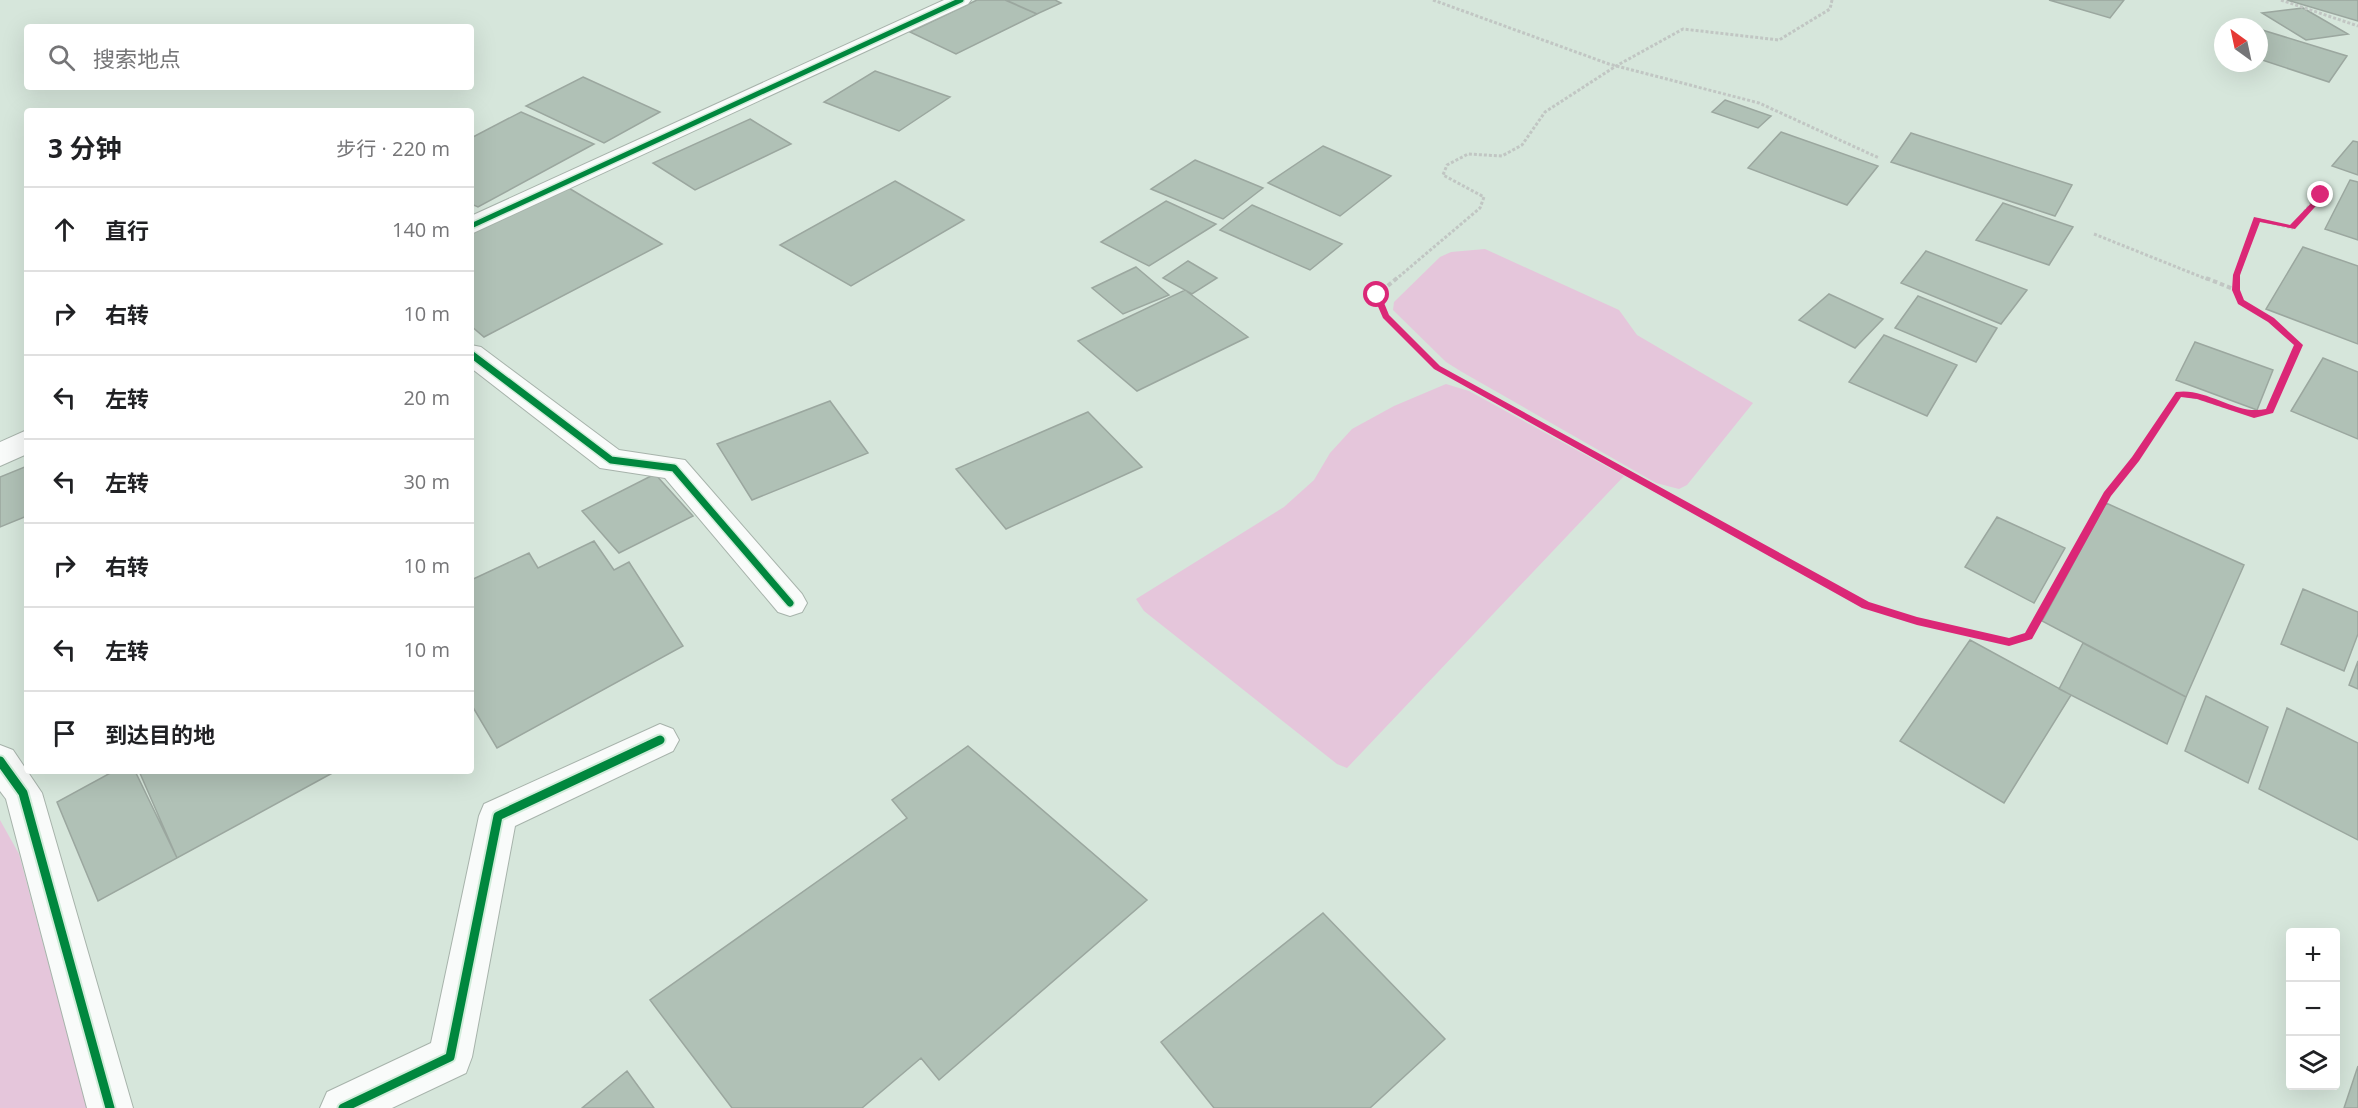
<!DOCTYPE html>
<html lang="zh">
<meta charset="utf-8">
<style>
:root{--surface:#fff;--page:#f2f2f2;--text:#202124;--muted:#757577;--line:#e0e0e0}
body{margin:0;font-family:"Open Sans","Noto Sans SC",sans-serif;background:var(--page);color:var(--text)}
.controls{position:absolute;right:18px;bottom:18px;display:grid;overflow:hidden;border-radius:6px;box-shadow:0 6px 24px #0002}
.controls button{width:54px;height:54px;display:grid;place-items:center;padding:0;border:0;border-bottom:2px solid var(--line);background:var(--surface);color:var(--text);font:30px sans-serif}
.compass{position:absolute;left:2214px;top:18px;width:54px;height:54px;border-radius:50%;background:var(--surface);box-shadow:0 6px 24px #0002;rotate:327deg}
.stop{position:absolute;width:18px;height:18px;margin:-14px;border:4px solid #db2777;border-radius:50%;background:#fff}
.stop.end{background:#db2777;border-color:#fff;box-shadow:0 2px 6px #0008}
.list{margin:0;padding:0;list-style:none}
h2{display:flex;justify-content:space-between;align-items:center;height:78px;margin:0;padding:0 24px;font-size:26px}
h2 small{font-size:20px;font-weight:400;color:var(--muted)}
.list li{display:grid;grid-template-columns:39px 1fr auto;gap:18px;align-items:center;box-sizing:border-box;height:84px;padding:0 24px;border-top:2px solid var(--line)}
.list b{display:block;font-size:22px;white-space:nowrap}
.list em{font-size:20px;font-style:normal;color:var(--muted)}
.icon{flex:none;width:33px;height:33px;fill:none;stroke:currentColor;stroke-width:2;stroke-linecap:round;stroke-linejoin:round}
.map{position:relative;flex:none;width:2358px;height:1108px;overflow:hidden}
.search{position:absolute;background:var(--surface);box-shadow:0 6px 24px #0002;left:24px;top:24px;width:450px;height:66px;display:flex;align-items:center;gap:15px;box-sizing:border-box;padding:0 21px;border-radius:6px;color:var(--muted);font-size:22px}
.panel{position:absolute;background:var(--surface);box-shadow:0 6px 24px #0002;left:24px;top:108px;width:450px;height:666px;border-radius:6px}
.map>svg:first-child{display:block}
.water{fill:#e5c6db}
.building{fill:#b0c1b6;stroke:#9ba79f;stroke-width:1.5}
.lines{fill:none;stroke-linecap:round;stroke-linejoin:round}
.minor-casing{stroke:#a7b3ab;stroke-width:2}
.path-far2{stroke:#c1c6c3;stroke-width:3;stroke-dasharray:3 2;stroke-linecap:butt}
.path-far1{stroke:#c1c6c3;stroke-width:4;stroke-dasharray:4.5 3;stroke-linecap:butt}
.path{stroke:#c1c6c3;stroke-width:4.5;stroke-dasharray:5 4;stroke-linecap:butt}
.minor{fill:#f9fbfa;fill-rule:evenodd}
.cycleway-far2-casing{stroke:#d0ecd9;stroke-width:8}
.cycleway-far1-casing{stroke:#d0ecd9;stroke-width:10}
.cycleway-casing{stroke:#d0ecd9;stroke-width:13}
.cycleway-far2{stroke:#00873e;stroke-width:5}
.cycleway-far1{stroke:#00873e;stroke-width:7}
.cycleway{stroke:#00873e;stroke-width:9}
.route{fill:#db2777}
</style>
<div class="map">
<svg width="2358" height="1108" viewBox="0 0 2358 1108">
<rect width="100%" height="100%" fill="#d6e6db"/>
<path class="water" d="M1485,249L1619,310L1637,335L1753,403L1687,485L1679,489L1656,483L1462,372L1446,362L1393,310L1394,302L1440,257L1451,252Z
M1446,384L1469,391L1624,476L1347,768L1337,764L1144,611L1136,599L1284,507L1314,480L1330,453L1352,429L1394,406Z
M0,820L19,854L87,1108H0Z"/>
<path class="building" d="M977,0H1005L1037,14L956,54L910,32Z
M1006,0H1055L1061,3L1037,14Z
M2049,0H2124L2110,18Z
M2287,0H2358V21Z
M2303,8L2348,34L2306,40L2262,13Z
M2259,29L2347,56L2329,82L2259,59Z
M875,71L950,97L899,131L824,102Z
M583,77L660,112L604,143L526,106Z
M1725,100L1771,116L1758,128L1712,112Z
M521,112L594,144L478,207L471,204V138Z
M750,119L791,144L695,190L653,163Z
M1781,132L1878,166L1847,205L1748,168Z
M1911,133L2072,185L2055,216L1891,162Z
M2353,141L2358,142V175L2332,166Z
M1323,146L1391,176L1340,216L1268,183Z
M1195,160L1263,188L1223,219L1151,189Z
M2350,180L2358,182V240L2325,229Z
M895,181L964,220L851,286L780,245Z
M567,187L662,244L484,337L471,326V232Z
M1166,201L1216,224L1149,266L1101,242Z
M2003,203L2073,227L2049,265L1976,240Z
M1252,205L1342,244L1310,270L1220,230Z
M2303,247L2358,266V344L2266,309Z
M1926,251L2027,290L2001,324L1901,283Z
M1188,261L1217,278L1192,294L1163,278Z
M1136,267L1169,295L1123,314L1092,288Z
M1185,290L1248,337L1137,391L1078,341Z
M1829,294L1883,319L1855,348L1799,320Z
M1918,296L1997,328L1976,362L1895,328Z
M1884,335L1957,365L1927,416L1849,382Z
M2195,342L2273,370L2257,410L2176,380Z
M2323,358L2358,372V439L2291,411Z
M830,401L868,453L752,500L717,444Z
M1088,412L1142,467L1006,529L956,469Z
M27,466V516L0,527V477Z
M655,474L693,516L619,553L582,511Z
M2106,503L2244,565L2186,697L2042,621Z
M1997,517L2065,548L2034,603L1965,567Z
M594,541L614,570L629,562L683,646L497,748L471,704V580L529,553L538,568Z
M2303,589L2358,612V634L2344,671L2281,644Z
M1970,640L2071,695L2004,803L1900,741Z
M2083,643L2186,697L2167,744L2059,689Z
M2358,661V689L2349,685Z
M2206,696L2268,727L2248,783L2185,751Z
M2287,708L2358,743V840L2259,789Z
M968,746L1147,900L939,1080L921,1058L862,1108H732L650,1000L907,818L892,800Z
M114,771H135L177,858L98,901L57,802Z
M139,771H336L177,858Z
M1323,913L1445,1039L1370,1108H1214L1161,1042Z
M2358,1066V1108H2344Z
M627,1071L654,1108H582Z"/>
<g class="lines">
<defs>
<path id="minor" d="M944,0H971L968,4L471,234V216Z
M471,345L481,347L619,450L685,460L802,594L807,603L802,612L790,616L778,612L665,478L600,468L471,368Z
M27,430V454L0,466V442Z
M660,724L673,729L679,740L673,751L515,826L472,1057L466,1073L392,1108H320L327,1092L431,1043L479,816L484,804Z
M0,745L13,750L42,793L133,1108H87L6,799L0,791Z"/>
</defs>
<use href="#minor" class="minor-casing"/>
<path class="path-far2" d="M1433,0L1609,64L1759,103L1879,158
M2281,0L2358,26
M2094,234L2209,280
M1395,280L1480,208L1484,197L1443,175L1447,165L1468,154L1502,156L1522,145L1545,112L1616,66L1683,29L1779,40L1830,9L1832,0
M2237,280L2257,219L2292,228L2312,202L2331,191"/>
<path class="path-far1" d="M1397,278L1377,295L1386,316L1436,367L1865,605L1917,621L2003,641
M2206,278L2236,290
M2013,641L2028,636L2108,494L2136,459L2179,394C2210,397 2240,418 2270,411L2299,345L2271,320L2241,302L2236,290L2237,278"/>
<path class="path" d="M1997,639L2009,642L2018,639"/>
<use href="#minor" class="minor"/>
<defs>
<path id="cycleway-far2" d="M471,226L961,0"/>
<path id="cycleway-far1" d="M471,354L611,460L674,468L790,603"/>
<path id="cycleway" d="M0,761L23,793L110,1108
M343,1108L450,1057L498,816L660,740"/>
</defs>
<use href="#cycleway-far2" class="cycleway-far2-casing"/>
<use href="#cycleway-far1" class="cycleway-far1-casing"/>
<use href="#cycleway" class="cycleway-casing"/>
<use href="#cycleway-far2" class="cycleway-far2"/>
<use href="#cycleway-far1" class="cycleway-far1"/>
<use href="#cycleway" class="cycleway"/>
</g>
<path class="route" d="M2321,193L2324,197L2295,229L2260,222L2240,275V290L2244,300L2274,318L2303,345L2273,413L2254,418L2197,399L2181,397L2139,461L2111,496L2032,639L2009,646L1917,625L1862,608L1434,369L1383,318L1373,295L1380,293L1389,315L1440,366L1869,602L1917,617L2009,638L2025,633L2104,492L2132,457L2176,392C2207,387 2236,416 2266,409L2294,345L2268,322L2238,304L2232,290L2233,275L2254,217L2290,225Z"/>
</svg>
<div class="controls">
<button>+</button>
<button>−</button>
<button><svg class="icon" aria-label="layers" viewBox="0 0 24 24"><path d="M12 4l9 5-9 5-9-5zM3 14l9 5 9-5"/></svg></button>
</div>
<svg class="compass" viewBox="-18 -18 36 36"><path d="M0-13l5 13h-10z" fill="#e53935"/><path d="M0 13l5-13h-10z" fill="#757577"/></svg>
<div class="stop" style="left:1377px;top:295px"></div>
<div class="stop end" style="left:2321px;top:195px"></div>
<div class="search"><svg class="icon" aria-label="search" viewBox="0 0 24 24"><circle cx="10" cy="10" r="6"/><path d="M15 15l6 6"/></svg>搜索地点</div>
<section class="panel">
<h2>3 分钟<small>步行 · 220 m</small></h2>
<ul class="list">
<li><svg class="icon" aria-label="ahead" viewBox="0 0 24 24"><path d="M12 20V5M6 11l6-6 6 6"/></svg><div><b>直行</b></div><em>140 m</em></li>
<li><svg class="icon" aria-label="right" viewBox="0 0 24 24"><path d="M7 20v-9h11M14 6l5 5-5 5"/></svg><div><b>右转</b></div><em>10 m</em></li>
<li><svg class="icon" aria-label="left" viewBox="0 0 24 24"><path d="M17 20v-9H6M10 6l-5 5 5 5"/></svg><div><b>左转</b></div><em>20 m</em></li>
<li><svg class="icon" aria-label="left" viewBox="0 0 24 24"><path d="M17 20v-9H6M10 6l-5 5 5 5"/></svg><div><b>左转</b></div><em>30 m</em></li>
<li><svg class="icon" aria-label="right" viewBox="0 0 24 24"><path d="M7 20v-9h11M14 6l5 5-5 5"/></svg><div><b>右转</b></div><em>10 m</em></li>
<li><svg class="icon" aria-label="left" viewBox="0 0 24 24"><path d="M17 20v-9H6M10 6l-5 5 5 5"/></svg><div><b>左转</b></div><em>10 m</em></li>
<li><svg class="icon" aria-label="arrive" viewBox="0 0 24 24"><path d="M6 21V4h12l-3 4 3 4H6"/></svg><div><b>到达目的地</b></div></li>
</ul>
</section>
</div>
